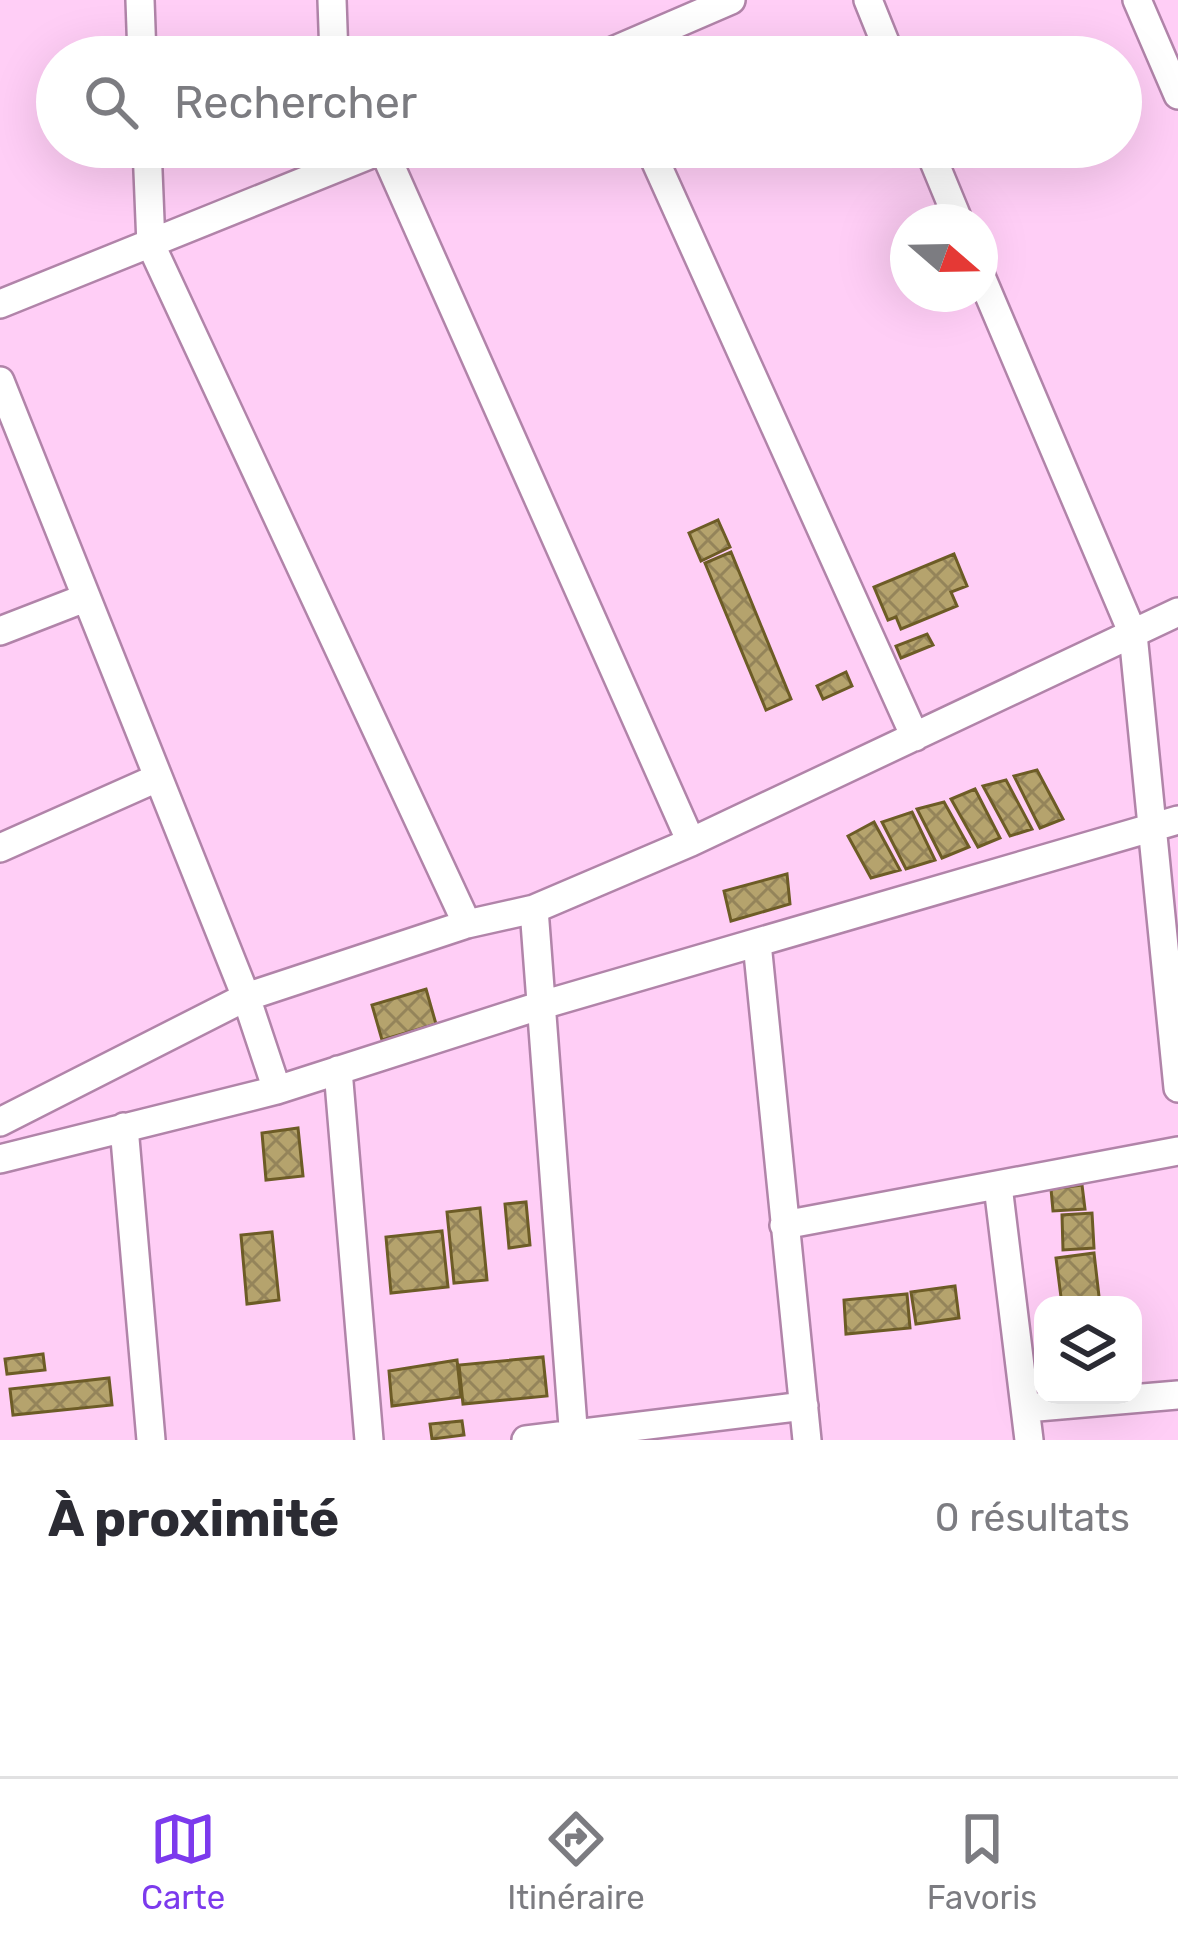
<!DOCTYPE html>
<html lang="fr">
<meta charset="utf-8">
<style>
:root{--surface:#fff;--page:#f2f2f3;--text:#2b2b33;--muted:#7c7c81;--line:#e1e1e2;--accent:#7c3aed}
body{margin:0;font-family:Rubik,sans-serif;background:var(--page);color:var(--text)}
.controls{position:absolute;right:36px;bottom:36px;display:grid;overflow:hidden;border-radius:24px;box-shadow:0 12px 48px #0002}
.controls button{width:108px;height:108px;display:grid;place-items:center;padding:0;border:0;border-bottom:3px solid var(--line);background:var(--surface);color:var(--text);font:60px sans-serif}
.compass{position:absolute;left:890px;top:204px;width:108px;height:108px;border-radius:50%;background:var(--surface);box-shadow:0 12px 48px #0002;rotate:110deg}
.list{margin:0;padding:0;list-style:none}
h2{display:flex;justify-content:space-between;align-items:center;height:156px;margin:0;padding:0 48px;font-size:51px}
h2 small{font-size:39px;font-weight:400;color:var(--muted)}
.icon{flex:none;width:66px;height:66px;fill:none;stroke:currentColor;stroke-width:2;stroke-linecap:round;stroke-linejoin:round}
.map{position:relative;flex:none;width:1178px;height:1440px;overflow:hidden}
.search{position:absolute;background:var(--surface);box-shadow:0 12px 48px #0002;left:36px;right:36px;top:36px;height:132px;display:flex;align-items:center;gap:30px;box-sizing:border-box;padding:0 42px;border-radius:66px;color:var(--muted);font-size:45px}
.sheet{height:336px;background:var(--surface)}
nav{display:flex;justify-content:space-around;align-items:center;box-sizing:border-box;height:168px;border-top:3px solid var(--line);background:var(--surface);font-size:33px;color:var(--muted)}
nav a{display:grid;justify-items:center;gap:6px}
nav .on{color:var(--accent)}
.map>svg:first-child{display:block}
.building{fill:url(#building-cross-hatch);stroke:#6d5c26;stroke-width:3}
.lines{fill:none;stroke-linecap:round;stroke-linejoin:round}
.street-casing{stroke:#b184a9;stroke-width:32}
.street{stroke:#fff;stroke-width:27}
</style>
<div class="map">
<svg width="1178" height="1440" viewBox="0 0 1178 1440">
<defs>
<pattern id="building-cross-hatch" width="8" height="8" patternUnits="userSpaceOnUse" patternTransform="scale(3)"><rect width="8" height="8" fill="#b5a36d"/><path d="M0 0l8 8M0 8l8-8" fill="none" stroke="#94845a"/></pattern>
</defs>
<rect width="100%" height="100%" fill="#ffcef6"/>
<path class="building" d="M718,520L730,547L701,561L689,533Z
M731,552L791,699L766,710L705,563Z
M954,554L967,586L951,592L957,606L901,629L896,617L888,620L874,587Z
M927,634L933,645L901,658L896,646Z
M846,672L852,686L823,699L817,686Z
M1037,770L1063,819L1040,828L1014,776Z
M1006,780L1032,829L1010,836L983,786Z
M975,789L1000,838L978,847L951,799Z
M944,802L969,847L942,858L917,809Z
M912,812L935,860L906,869L882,822Z
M874,822L900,870L871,878L848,836Z
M787,874L790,904L731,921L724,891Z
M426,989L436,1024L382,1040L372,1005Z
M298,1128L303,1176L266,1180L262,1133Z
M1082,1185L1085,1209L1053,1211L1051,1189Z
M526,1202L530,1245L509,1248L505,1204Z
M480,1208L487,1280L454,1283L447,1212Z
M1092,1213L1094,1248L1063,1250L1062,1215Z
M442,1231L448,1287L391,1293L386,1237Z
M272,1232L279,1300L247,1304L241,1235Z
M1094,1253L1100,1305H1062L1056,1258Z
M955,1286L959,1318L916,1324L911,1292Z
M907,1294L910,1328L846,1334L844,1300Z
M43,1354L45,1370L7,1374L5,1359Z
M543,1357L547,1396L463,1404L459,1365Z
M457,1360L461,1397L392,1406L389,1371Z
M109,1378L112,1405L13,1415L10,1389Z
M462,1421L464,1435L432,1439L430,1424Z"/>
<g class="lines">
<defs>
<path id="street" d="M140,0L142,57
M332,0L334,57
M868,0L891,57
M1137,0L1178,95
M599,57L731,0
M147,147L151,245L467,924
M649,147L915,737
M928,147L959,222
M383,149L691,842
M980,274L1133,634L1178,1088
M0,304L389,147
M0,381L246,997L277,1090
M0,631L85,598
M0,848L155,779
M534,909L574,1440
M757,943L807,1440
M338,1070L369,1440
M0,1122L246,997L467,924L534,909L691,842L1178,612
M124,1127L151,1440
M0,1159L277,1090L542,1005L1178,820
M998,1186L1029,1440
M784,1225L1178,1151
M1026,1408L1178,1395
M526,1440L804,1406"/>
</defs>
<use href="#street" class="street-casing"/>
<use href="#street" class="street"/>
</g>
</svg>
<div class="controls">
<button><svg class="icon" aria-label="layers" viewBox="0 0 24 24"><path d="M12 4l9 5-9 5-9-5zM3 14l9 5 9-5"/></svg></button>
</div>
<svg class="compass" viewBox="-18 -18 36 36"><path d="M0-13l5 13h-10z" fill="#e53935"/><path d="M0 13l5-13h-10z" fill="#7c7c81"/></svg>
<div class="search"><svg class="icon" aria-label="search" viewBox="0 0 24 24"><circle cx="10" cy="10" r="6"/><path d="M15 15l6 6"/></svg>Rechercher</div>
</div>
<section class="sheet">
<h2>À proximité<small>0 résultats</small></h2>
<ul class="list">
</ul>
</section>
<nav>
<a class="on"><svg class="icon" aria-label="map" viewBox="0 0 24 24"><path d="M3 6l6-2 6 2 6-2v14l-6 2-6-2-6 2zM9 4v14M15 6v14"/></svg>Carte</a>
<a><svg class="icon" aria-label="directions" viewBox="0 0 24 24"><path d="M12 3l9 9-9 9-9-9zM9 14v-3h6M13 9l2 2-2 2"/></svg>Itinéraire</a>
<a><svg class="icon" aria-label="saved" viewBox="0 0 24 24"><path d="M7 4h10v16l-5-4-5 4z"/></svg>Favoris</a>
</nav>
